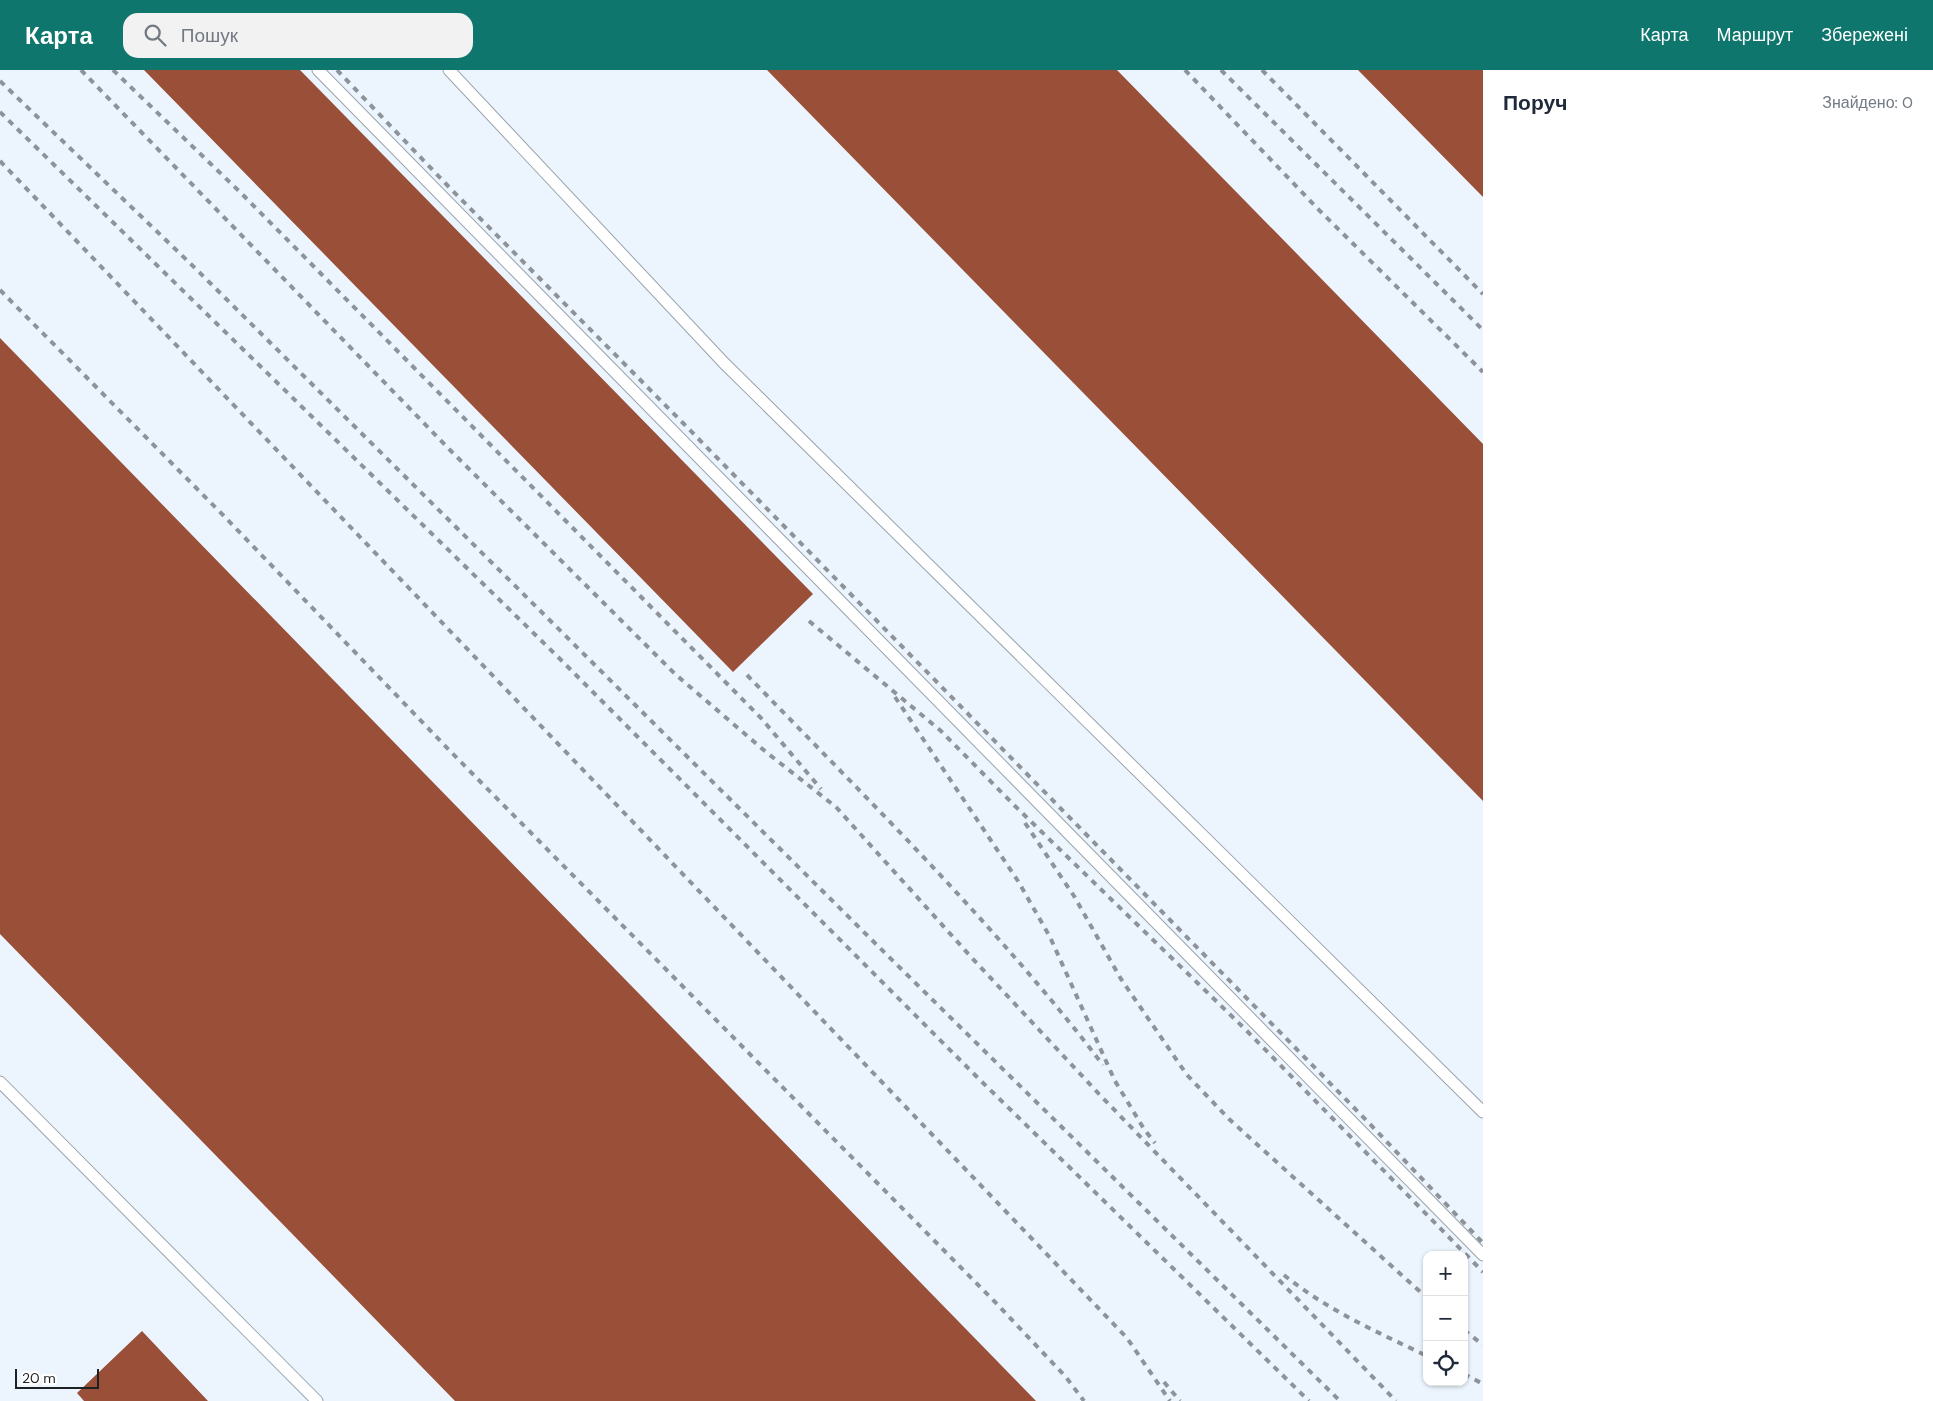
<!DOCTYPE html>
<html lang="uk">
<meta charset="utf-8">
<style>
:root{--surface:#fff;--page:#f2f2f3;--text:#1f2937;--muted:#747a83;--line:#e0e1e3;--accent:#0f766e}
body{margin:0;font-family:"DM Sans",sans-serif;background:var(--page);color:var(--text)}
.controls{position:absolute;right:15px;bottom:15px;display:grid;overflow:hidden;border-radius:10px;box-shadow:0 1px 4px #0004}
.controls button{width:45px;height:45px;display:grid;place-items:center;padding:0;border:0;border-bottom:1px solid var(--line);background:var(--surface);color:var(--text);font:25px sans-serif}
.scale{position:absolute;left:15px;bottom:12px;width:84px;box-sizing:border-box;padding-left:5px;border:2px solid #1e2124;border-top:0;font-size:14px;line-height:18px;white-space:nowrap;color:#1e2124;-webkit-text-stroke:4px #fff;paint-order:stroke}
.list{margin:0;padding:0;list-style:none}
h2{display:flex;justify-content:space-between;align-items:center;height:65px;margin:0;padding:0 20px;font-size:21px}
h2 small{font-size:16px;font-weight:400;color:var(--muted)}
.icon{flex:none;width:28px;height:28px;fill:none;stroke:currentColor;stroke-width:2;stroke-linecap:round;stroke-linejoin:round}
.map{position:relative;flex:none;width:1483px;height:1331px;overflow:hidden}
header{display:flex;align-items:center;gap:30px;box-sizing:border-box;height:70px;padding:0 25px;background:var(--accent);color:#fff}
header strong{font-size:24px}
nav{display:flex;gap:28px;margin-inline-start:auto;font-size:18px}
.search{width:350px;height:45px;background:var(--page);display:flex;align-items:center;gap:12px;box-sizing:border-box;padding:0 18px;border-radius:15px;color:var(--muted);font-size:19px}
main{display:flex}
aside{flex:1;background:var(--surface)}
.map>svg:first-child{display:block}
.building{fill:#994f38}
.lines{fill:none;stroke-linecap:round;stroke-linejoin:round}
.service-casing{stroke:#9ba3ab;stroke-width:13}
.service{stroke:#fff;stroke-width:11}
.rail{stroke:#8d9399;stroke-width:4;stroke-dasharray:6 6;stroke-linecap:butt}
</style>
<header>
<strong>Карта</strong>
<div class="search"><svg class="icon" aria-label="search" viewBox="0 0 24 24"><circle cx="10" cy="10" r="6"/><path d="M15 15l6 6"/></svg>Пошук</div>
<nav><a>Карта</a><a>Маршрут</a><a>Збережені</a></nav>
</header>
<main>
<div class="map">
<svg width="1483" height="1331" viewBox="0 0 1483 1331">
<rect width="100%" height="100%" fill="#ecf5fe"/>
<path class="building" d="M144,0H300L813,524L733,602Z
M767,0H1117L1483,374V731Z
M1358,0H1483V127Z
M0,268L1036,1331H455L0,864Z
M142,1261L208,1331H84L77,1323Z"/>
<g class="lines">
<defs>
<path id="service" d="M318,0L1483,1185
M449,0L724,293L1483,1042
M0,1012L317,1331"/>
</defs>
<use href="#service" class="service-casing"/>
<use href="#service" class="service"/>
<path class="rail" d="M81,0L450,380L675,604L766,682L836,737L972,888L1099,1024L1396,1331
M113,0L241,123L761,648L821,719
M337,0L448,116L683,353L1369,1053L1483,1173
M1185,0L1319,140L1483,302
M1221,0L1483,260
M1262,0L1483,224
M0,11L195,198L885,883L1340,1331
M0,42L556,585L978,1008L1309,1331
M0,91L1127,1268L1170,1331
M0,220L223,445L451,682L996,1233L1065,1306L1084,1331
M809,551L941,661L1015,736L1246,960L1483,1202
M747,605C869,731 996,855 1103,995
M895,627L1018,811L1050,867L1115,1011L1144,1059L1155,1073
M1025,753L1074,826L1121,909L1187,1005L1229,1049L1427,1228
M1284,1205C1327,1240 1377,1262 1427,1286
M1464,1260L1483,1275
M1464,1304L1483,1314
M1164,1312L1180,1331"/>
</g>
</svg>
<div class="controls">
<button>+</button>
<button>−</button>
<button><svg class="icon" aria-label="locate" viewBox="0 0 24 24"><circle cx="12" cy="12" r="6"/><path d="M12 2v4M12 18v4M2 12h4M18 12h4"/></svg></button>
</div>
<div class="scale">20 m</div>
</div>
<aside>
<h2>Поруч<small>Знайдено: 0</small></h2>
<ul class="list">
</ul>
</aside>
</main>
